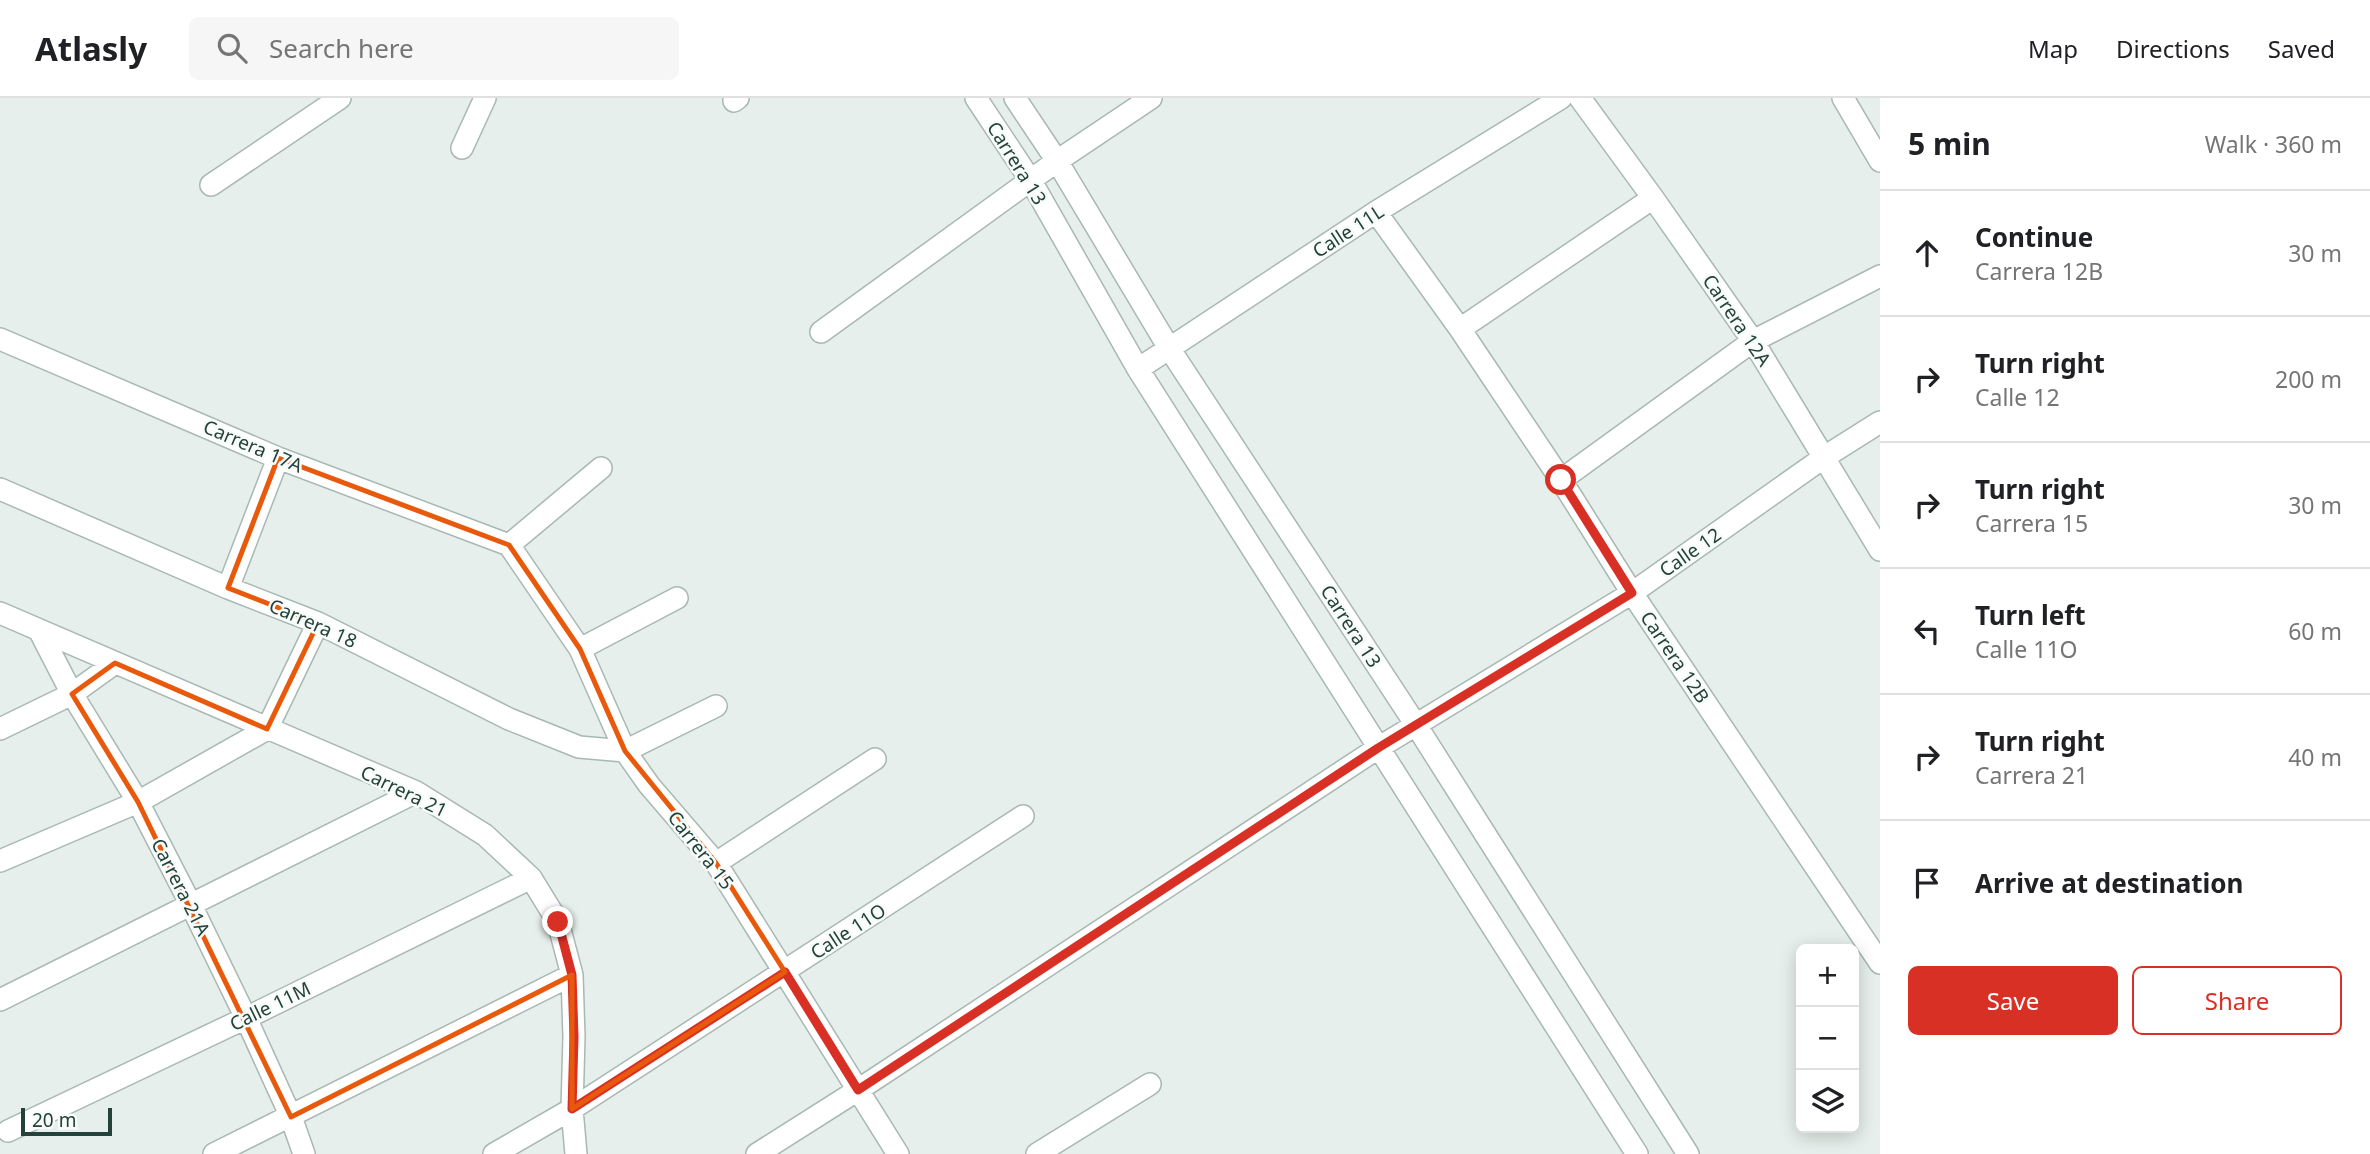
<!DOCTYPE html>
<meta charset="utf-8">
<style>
:root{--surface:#fff;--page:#f6f6f6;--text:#202124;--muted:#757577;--line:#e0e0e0;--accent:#d93025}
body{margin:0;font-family:"Noto Sans",sans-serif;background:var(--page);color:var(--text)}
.controls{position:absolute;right:21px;bottom:21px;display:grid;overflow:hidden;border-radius:10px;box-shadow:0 4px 18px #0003}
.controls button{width:63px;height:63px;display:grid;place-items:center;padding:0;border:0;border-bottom:2px solid var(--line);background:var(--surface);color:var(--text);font:35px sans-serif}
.scale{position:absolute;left:21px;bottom:18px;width:91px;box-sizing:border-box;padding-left:7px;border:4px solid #24423a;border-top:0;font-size:19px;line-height:24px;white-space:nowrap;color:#24423a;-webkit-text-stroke:5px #f7fbf9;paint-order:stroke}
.stop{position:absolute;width:21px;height:21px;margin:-16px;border:5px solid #d93025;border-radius:50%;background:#fff}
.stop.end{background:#d93025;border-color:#fff;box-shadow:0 2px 7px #0008}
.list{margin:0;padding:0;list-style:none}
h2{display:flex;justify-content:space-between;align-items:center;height:91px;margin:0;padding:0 28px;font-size:30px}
h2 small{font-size:23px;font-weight:400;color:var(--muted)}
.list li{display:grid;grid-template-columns:46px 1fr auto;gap:21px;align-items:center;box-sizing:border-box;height:126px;padding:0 28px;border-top:2px solid var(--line)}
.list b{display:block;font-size:26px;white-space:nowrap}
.list p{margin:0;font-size:23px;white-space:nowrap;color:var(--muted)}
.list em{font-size:23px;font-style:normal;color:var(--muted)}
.actions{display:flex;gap:14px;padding:21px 28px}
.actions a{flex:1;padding:16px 0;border:2px solid var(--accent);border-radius:10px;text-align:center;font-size:24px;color:var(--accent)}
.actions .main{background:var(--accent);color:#fff}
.icon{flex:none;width:38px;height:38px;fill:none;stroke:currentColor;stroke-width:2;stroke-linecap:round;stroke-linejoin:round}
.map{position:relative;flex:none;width:1880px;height:1056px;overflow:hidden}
header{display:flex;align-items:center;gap:42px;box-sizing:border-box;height:98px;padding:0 35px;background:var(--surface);border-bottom:2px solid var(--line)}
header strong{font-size:33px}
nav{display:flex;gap:38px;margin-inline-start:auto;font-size:24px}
.search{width:490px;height:63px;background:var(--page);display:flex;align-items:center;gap:18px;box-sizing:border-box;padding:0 24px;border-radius:10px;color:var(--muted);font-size:26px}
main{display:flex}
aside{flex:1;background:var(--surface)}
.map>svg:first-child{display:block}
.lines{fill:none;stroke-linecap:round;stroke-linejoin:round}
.minor-casing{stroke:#a8b8b2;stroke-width:24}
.minor{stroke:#fff;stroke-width:21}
.route{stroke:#d93025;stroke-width:9}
.marked{fill:none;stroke:#e8590c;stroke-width:5;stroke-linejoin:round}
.labels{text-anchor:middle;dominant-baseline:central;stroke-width:5;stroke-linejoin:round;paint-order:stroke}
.street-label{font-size:19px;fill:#24423a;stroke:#f7fbf9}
</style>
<header>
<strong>Atlasly</strong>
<div class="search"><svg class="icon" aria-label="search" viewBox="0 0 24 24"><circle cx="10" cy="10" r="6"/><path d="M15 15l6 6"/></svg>Search here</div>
<nav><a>Map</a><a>Directions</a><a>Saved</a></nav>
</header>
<main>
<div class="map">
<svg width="1880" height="1056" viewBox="0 0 1880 1056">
<rect width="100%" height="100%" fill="#e6efeb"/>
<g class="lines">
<defs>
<path id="minor" d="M976,0L1031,83L1138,271L1637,1056
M1015,0L1057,63L1169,250L1416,627L1688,1056
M1580,0L1653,100L1753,243L1880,452
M1843,0L1880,63
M734,3L738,0
M462,50L485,0
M211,87L340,0
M1376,114L1460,231L1561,382L1632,495L1880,865
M1460,231L1653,100
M821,234L1057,63L1151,0
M0,241L278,360L509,447
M1138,271L1376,114L1561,0
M1561,382L1753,243L1880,178
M0,391L228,490L318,525L509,621L579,649L625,653L716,608
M509,447L580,551L625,653L649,687L716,765L898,1056
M509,447L601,370
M228,490L278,360
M0,515L416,694L485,737L531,780L558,824L572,877L574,939L572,1011L576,1056
M39,532L72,596L138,704L190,805L246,920L291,1019L304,1056
M580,551L677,500
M0,631L72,596L115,565
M0,763L138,704L267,631L318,525
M716,765L875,661
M0,902L416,694
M8,1033L246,920L531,780
M214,1056L572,877
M494,1056L572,1011L1023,718
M757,1056L858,992L1378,650L1632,495L1823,360L1880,324
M1037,1056L1150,986"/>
</defs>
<use href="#minor" class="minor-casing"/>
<use href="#minor" class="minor"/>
</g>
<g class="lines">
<path class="route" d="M558,824L572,877L574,939L572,1011L785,874L858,992L1378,650L1632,495L1561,382"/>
</g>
<path class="marked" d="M278,360L509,447L580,551L625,653L716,765L785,874L572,1011V877L291,1019L138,704L72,596L115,565L267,631L318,525L228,490Z"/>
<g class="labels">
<g class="street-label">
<text transform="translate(1017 65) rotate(58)">Carrera 13</text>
<text transform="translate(1348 133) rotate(-33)">Calle 11L</text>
<text transform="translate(1737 222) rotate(56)">Carrera 12A</text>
<text transform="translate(253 348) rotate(23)">Carrera 17A</text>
<text transform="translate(1690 454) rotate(-35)">Calle 12</text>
<text transform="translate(313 525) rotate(24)">Carrera 18</text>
<text transform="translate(1351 528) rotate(57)">Carrera 13</text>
<text transform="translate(1675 559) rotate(56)">Carrera 12B</text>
<text transform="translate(404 693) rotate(26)">Carrera 21</text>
<text transform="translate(701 752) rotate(52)">Carrera 15</text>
<text transform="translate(181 789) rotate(63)">Carrera 21A</text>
<text transform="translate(848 833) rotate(-33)">Calle 11O</text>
<text transform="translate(270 908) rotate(-26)">Calle 11M</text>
</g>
</g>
</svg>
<div class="controls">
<button>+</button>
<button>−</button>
<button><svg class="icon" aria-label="layers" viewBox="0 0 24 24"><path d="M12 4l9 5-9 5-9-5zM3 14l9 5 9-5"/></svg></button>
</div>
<div class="scale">20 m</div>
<div class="stop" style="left:1561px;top:382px"></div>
<div class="stop end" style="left:558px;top:824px"></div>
</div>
<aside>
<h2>5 min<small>Walk · 360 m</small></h2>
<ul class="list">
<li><svg class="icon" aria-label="ahead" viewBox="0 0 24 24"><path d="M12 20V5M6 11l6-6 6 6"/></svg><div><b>Continue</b><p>Carrera 12B</p></div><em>30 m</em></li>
<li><svg class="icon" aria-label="right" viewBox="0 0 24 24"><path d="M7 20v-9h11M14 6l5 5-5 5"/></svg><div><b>Turn right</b><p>Calle 12</p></div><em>200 m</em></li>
<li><svg class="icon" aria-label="right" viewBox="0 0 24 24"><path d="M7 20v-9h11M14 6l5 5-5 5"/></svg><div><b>Turn right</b><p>Carrera 15</p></div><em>30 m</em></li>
<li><svg class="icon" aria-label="left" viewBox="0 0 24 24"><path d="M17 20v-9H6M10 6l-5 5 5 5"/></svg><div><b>Turn left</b><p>Calle 11O</p></div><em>60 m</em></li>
<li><svg class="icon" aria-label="right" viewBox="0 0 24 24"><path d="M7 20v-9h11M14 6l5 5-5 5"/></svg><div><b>Turn right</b><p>Carrera 21</p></div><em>40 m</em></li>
<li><svg class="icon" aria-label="arrive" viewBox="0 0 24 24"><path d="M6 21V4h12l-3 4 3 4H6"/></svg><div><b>Arrive at destination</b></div></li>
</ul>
<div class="actions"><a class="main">Save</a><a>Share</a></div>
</aside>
</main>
